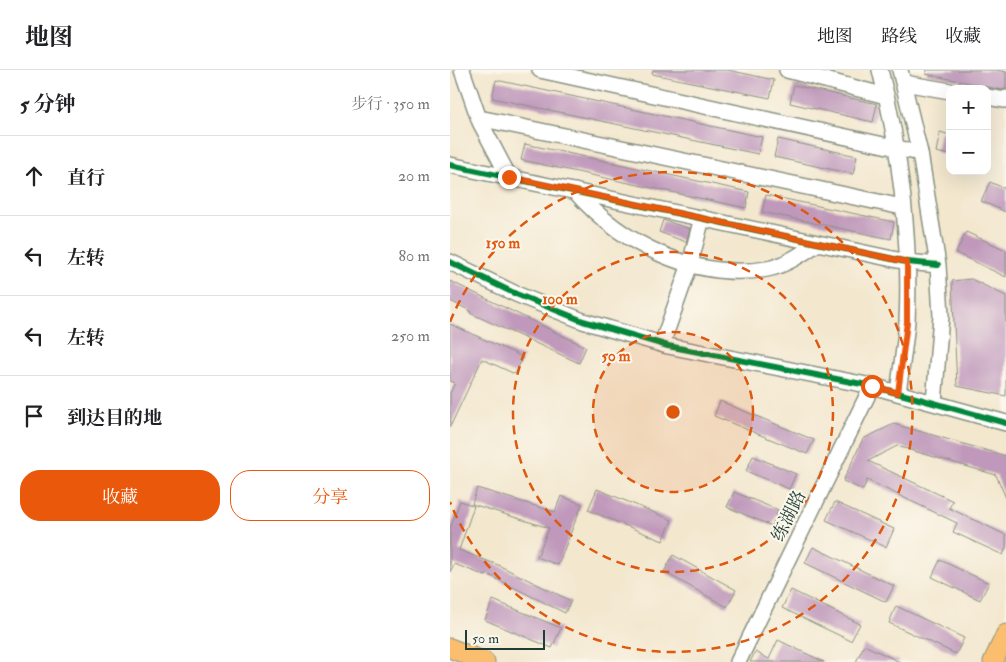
<!DOCTYPE html>
<html lang="zh">
<meta charset="utf-8">
<style>
:root{--surface:#fff;--page:#f2f2f2;--text:#202124;--muted:#757577;--line:#e0e0e0;--accent:#ea580c}
body{margin:0;font-family:"IM FELL Double Pica","Noto Serif SC",serif;background:var(--page);color:var(--text)}
.controls{position:absolute;right:15px;top:15px;display:grid;overflow:hidden;border-radius:10px;box-shadow:0 5px 20px #0002}
.controls button{width:45px;height:45px;display:grid;place-items:center;padding:0;border:0;border-bottom:1px solid var(--line);background:var(--surface);color:var(--text);font:25px sans-serif}
.scale{position:absolute;left:15px;bottom:12px;width:80px;box-sizing:border-box;padding-left:5px;border:2px solid #1f3d34;border-top:0;font-size:14px;line-height:18px;white-space:nowrap;color:#1f3d34;-webkit-text-stroke:4px #fbf7ec;paint-order:stroke}
.stop{position:absolute;width:15px;height:15px;margin:-11px;border:4px solid #ea580c;border-radius:50%;background:#fff}
.stop.end{background:#ea580c;border-color:#fff;box-shadow:0 1px 5px #0008}
.list{margin:0;padding:0;list-style:none}
h2{display:flex;justify-content:space-between;align-items:center;height:65px;margin:0;padding:0 20px;font-size:21px}
h2 small{font-size:16px;font-weight:400;color:var(--muted)}
.list li{display:grid;grid-template-columns:32px 1fr auto;gap:15px;align-items:center;box-sizing:border-box;height:80px;padding:0 20px;border-top:1px solid var(--line)}
.list b{display:block;font-size:19px;white-space:nowrap}
.list em{font-size:16px;font-style:normal;color:var(--muted)}
.actions{display:flex;gap:10px;padding:15px 20px}
.actions a{flex:1;padding:11px 0;border:1px solid var(--accent);border-radius:20px;text-align:center;font-size:18px;color:var(--accent)}
.actions .main{background:var(--accent);color:#fff}
.icon{flex:none;width:28px;height:28px;fill:none;stroke:currentColor;stroke-width:2;stroke-linecap:round;stroke-linejoin:round}
.map{position:relative;flex:none;width:556px;height:592px;overflow:hidden}
header{display:flex;align-items:center;gap:30px;box-sizing:border-box;height:70px;padding:0 25px;background:var(--surface);border-bottom:1px solid var(--line)}
header strong{font-size:24px}
nav{display:flex;gap:28px;margin-inline-start:auto;font-size:18px}
main{display:flex}
aside{flex:1;background:var(--surface)}
.map>svg:first-child{display:block}
.building{fill:#bf98bb}
.lines{fill:none;stroke-linecap:round;stroke-linejoin:round}
.minor-casing{stroke:#899281;stroke-width:18}
.major-casing{stroke:#899281;stroke-width:21}
.minor{stroke:#fff;stroke-width:15}
.major{stroke:#fbbe6e;stroke-width:19}
.cycleway-casing{stroke:#fbf7ec;stroke-width:9}
.cycleway{stroke:#00873e;stroke-width:6}
.route{stroke:#ea580c;stroke-width:6}
.ring{fill:none;stroke:#de580e;stroke-width:2.5;stroke-dasharray:9 6}
.labels{text-anchor:middle;dominant-baseline:central;stroke-width:4;stroke-linejoin:round;paint-order:stroke}
.street-label{font-size:18px;fill:#1f3d34;stroke:#fbf7ec}
.centre{fill:#de580e;stroke:#fbf7ec;stroke-width:2.5}
.ring-label{font-size:15px;text-anchor:middle;font-weight:bold;fill:#de580e;stroke:#fbf7ec;stroke-width:4;stroke-linejoin:round;paint-order:stroke}
</style>
<header>
<strong>地图</strong>
<nav><a>地图</a><a>路线</a><a>收藏</a></nav>
</header>
<main>
<aside>
<h2>5 分钟<small>步行 · 350 m</small></h2>
<ul class="list">
<li><svg class="icon" aria-label="ahead" viewBox="0 0 24 24"><path d="M12 20V5M6 11l6-6 6 6"/></svg><div><b>直行</b></div><em>20 m</em></li>
<li><svg class="icon" aria-label="left" viewBox="0 0 24 24"><path d="M17 20v-9H6M10 6l-5 5 5 5"/></svg><div><b>左转</b></div><em>80 m</em></li>
<li><svg class="icon" aria-label="left" viewBox="0 0 24 24"><path d="M17 20v-9H6M10 6l-5 5 5 5"/></svg><div><b>左转</b></div><em>250 m</em></li>
<li><svg class="icon" aria-label="arrive" viewBox="0 0 24 24"><path d="M6 21V4h12l-3 4 3 4H6"/></svg><div><b>到达目的地</b></div></li>
</ul>
<div class="actions"><a class="main">收藏</a><a>分享</a></div>
</aside>
<div class="map">
<svg width="556" height="592" viewBox="0 0 556 592">
<rect width="100%" height="100%" fill="#fbf7ec"/>
<filter id="ink" filterUnits="userSpaceOnUse"><feTurbulence type="fractalNoise" baseFrequency=".02" numOctaves="2"/><feDisplacementMap in="SourceGraphic" scale="10" xChannelSelector="R" yChannelSelector="G"/><feConvolveMatrix kernelMatrix="1 2 1 2 8 2 1 2 1" color-interpolation-filters="sRGB"/></filter>
<filter id="wash" filterUnits="userSpaceOnUse"><feTurbulence type="fractalNoise" baseFrequency=".0096" numOctaves="4" result="noise"/><feDisplacementMap in="SourceGraphic" scale="20" xChannelSelector="R" yChannelSelector="G"/><feGaussianBlur stdDeviation="1.12" result="paint"/><feColorMatrix in="noise" values="0 0 0 0 0 0 0 0 0 0 0 0 0 0 0 0 0 1.4 0 .05"/><feComposite in="paint" operator="in"/></filter>
<g filter="url(#wash)">
<rect width="100%" height="100%" fill="#f3e7ce"/>
<g id="blocks">
<path class="building" d="M203,0H278L324,10L320,28L202,4Z
M477,0H546L556,2V19L552,20L476,4Z
M46,10L312,67L308,84L42,28Z
M344,15L427,34L423,52L340,33Z
M490,62L500,65V85L486,82Z
M328,69L407,86L403,104L324,87Z
M75,74L299,122L296,138L71,90Z
M540,112L556,119V142L531,131Z
M316,125L444,152L441,169L312,142Z
M213,150L240,159L236,172L209,162Z
M516,162L556,180V207L506,183Z
M521,209L556,226V326L507,316L502,211Z
M0,211L136,277L129,293L20,243L21,241L0,231Z
M0,254L73,287L65,304L32,289L0,357V323L5,313L0,311Z
M270,331L364,370L357,384L264,346Z
M444,354L556,386V428L546,405L447,376L418,391L503,431L499,438L556,465V478L553,485L503,462L507,453L417,410L413,420L393,411L413,369Z
M303,386L346,404L339,419L296,401Z
M27,418L105,442L111,426L132,434L108,495L87,487L99,458L22,434Z
M147,419L222,450L213,471L138,440Z
M284,422L328,440L322,456L277,437Z
M10,431L24,436L9,480L48,495L121,531L115,543L37,504L36,506L4,494L0,502V459Z
M385,432L444,459L436,477L376,450Z
M363,477L444,516L436,532L355,493Z
M223,485L286,520L277,537L214,502Z
M490,490L539,513L530,530L482,507Z
M341,520L410,554L401,571L332,538Z
M43,530L111,558L102,578L35,550Z
M446,536L514,568L506,584L439,553Z
M328,570L374,592H300L305,582L319,589Z
M414,575L450,592H406Z"/>
</g>
</g>
<g filter="url(#ink)">
<use href="#blocks" fill-opacity="0" stroke="#899281" stroke-width="1"/>
<g class="lines">
<defs>
<path id="minor" d="M12,0L30,52L59,107
M90,0L470,83
M337,0L436,26
M430,0C450,76 461,172 457,251C455,275 451,299 448,323
M450,0L470,83L488,195L491,246L484,333
M454,13L500,21
M537,27L555,30L556,28
M29,48L452,137
M0,95L457,192L488,195
M125,121C171,174 246,211 317,199C335,196 353,183 368,173
M0,192L66,224L133,251L218,276L422,316L556,353
M212,274L240,194L252,148
M288,592L422,316"/>
<path id="major" d="M0,578L35,592
M543,592L556,564"/>
</defs>
<use href="#minor" class="minor-casing"/>
<use href="#major" class="major-casing"/>
<use href="#minor" class="minor"/>
<use href="#major" class="major"/>
<defs>
<path id="cycleway" d="M0,95L457,192L488,195
M0,192L66,224L133,251L218,276L422,316L556,353"/>
</defs>
<use href="#cycleway" class="cycleway-casing"/>
<use href="#cycleway" class="cycleway"/>
</g>
</g>
<g class="lines" filter="url(#ink)">
<path class="route" d="M59,107L457,192V252L448,323L422,316"/>
</g>
<circle cx="223" cy="342" r="80" fill="#de580e" fill-opacity=".12"/>
<g class="ring">
<circle cx="223" cy="342" r="80"/>
<circle cx="223" cy="342" r="160"/>
<path d="M0 252A240 240 0 1 1 0 432"/>
</g>
<g class="labels">
<g class="street-label">
<text transform="translate(339 446) rotate(-64)">练湖路</text>
</g>
</g>
<circle cx="223" cy="342" r="8" class="centre"/>
<g class="ring-label">
<text x="53" y="178">150 m</text>
<text x="110" y="234">100 m</text>
<text x="166" y="291">50 m</text>
</g>
</svg>
<div class="controls">
<button>+</button>
<button>−</button>
</div>
<div class="scale">50 m</div>
<div class="stop" style="left:422px;top:316px"></div>
<div class="stop end" style="left:59px;top:107px"></div>
</div>
</main>
